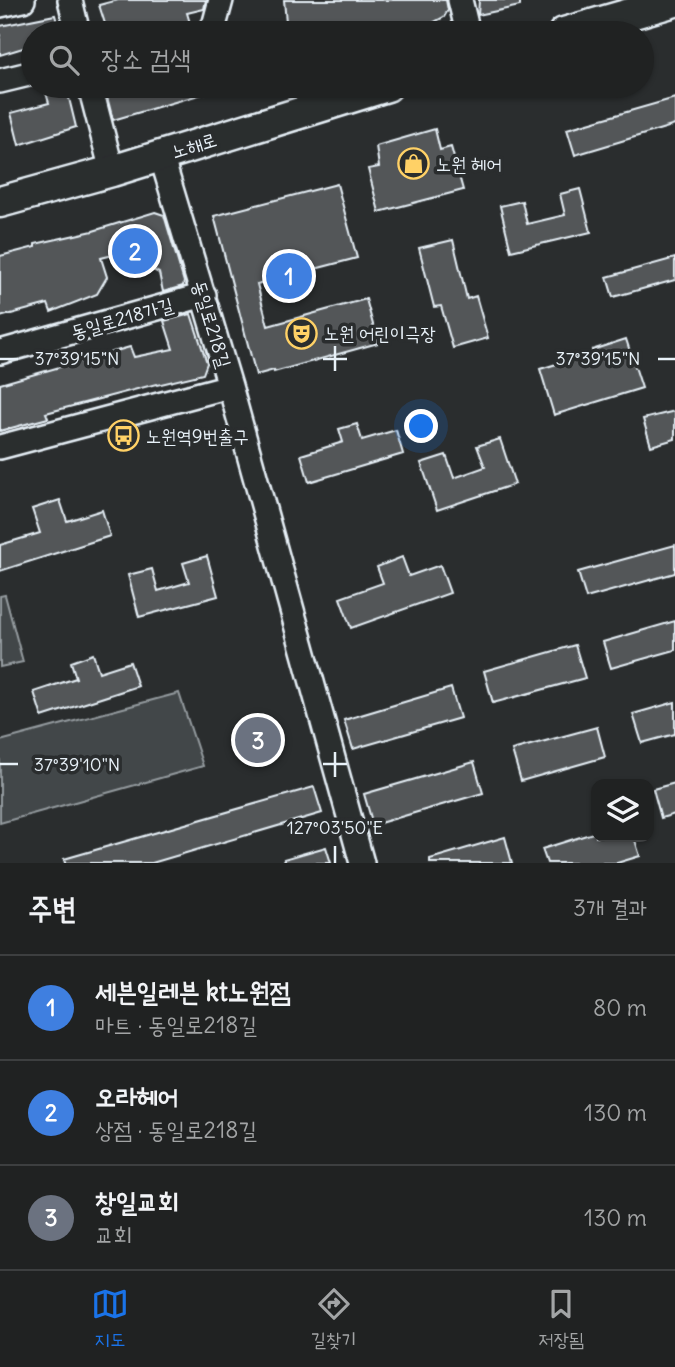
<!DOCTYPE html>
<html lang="ko">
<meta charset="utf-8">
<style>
:root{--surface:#202222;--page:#2d2f2f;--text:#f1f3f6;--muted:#a2a4a5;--line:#3d3f40;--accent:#1a73e8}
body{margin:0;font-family:Delius,"Poor Story",sans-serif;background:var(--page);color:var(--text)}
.controls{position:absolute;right:21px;bottom:21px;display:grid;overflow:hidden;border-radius:14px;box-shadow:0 2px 5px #0004}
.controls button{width:63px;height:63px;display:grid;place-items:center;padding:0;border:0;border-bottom:2px solid var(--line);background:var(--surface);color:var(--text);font:35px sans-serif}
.you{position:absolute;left:422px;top:427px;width:24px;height:24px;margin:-18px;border:5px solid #fff;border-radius:50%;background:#1a73e8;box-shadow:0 0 0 10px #1a73e833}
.badge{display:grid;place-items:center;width:46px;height:46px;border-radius:50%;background:var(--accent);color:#fff;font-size:23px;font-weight:700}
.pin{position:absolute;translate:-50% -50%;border:4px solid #fff;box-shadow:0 2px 7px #0006}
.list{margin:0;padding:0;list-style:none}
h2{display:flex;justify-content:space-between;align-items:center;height:91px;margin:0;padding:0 28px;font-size:30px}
h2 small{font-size:23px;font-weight:400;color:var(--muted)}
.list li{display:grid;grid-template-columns:46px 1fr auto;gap:21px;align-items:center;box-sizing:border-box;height:105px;padding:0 28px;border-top:2px solid var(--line)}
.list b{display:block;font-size:26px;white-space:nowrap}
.list p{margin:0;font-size:23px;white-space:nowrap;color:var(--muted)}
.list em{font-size:23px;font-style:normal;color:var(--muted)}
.icon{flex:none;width:38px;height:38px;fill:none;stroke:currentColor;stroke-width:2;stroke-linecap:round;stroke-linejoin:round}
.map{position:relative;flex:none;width:675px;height:863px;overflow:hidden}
.search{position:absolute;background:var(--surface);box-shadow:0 2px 5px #0004;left:21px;right:21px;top:21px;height:77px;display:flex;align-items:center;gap:18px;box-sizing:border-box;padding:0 24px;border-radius:38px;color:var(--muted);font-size:26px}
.sheet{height:406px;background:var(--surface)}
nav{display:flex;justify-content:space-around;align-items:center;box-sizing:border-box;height:98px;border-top:2px solid var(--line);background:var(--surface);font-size:19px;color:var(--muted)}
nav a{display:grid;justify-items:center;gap:4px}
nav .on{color:var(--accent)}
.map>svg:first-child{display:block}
.green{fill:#424648;stroke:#959ca0;stroke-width:2}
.building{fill:#535759;stroke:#e8f1f8;stroke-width:2}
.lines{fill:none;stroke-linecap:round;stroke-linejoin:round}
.minor-casing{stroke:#e8f1f8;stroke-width:28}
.major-casing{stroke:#e8f1f8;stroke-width:35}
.minor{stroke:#2a2d2e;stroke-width:23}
.major{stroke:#2a2d2e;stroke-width:30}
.ticks{fill:none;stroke:#e8f1f8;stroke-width:2.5}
.labels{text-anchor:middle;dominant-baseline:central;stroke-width:7;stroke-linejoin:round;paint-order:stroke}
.street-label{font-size:19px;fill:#e8f1f8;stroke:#2a2d2e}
.poi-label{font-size:19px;fill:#e8f1f8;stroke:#2a2d2e;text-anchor:start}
.ticks-label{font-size:18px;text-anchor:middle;fill:#e8f1f8;stroke:#2a2d2e;stroke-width:7;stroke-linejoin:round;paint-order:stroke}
</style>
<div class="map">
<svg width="675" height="863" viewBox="0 0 675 863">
<rect width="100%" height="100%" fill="#2a2d2e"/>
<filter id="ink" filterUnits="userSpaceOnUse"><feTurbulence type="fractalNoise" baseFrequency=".0143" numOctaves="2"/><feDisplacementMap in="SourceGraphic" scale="14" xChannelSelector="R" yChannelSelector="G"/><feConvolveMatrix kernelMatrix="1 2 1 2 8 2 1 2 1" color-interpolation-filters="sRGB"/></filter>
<g filter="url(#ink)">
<path class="green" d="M5,595L23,662L0,667V596Z
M179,693L203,766L0,823V741Z"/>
<path class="building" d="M118,0H206L204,9L187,13L193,33H108L99,5Z
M284,0H446L448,10L444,17L427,26L400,30L377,33H337L317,30L316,33H287Z
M479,0H520V6L478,15Z
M55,15L60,33H33V45L0,55V26Z
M44,86H66L76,127L19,145L11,113L49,103Z
M116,86H215L216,90L113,120L105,89Z
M675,98V125L575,155L567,129Z
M435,129L440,150L451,147L463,190L379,212L368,169L379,167L376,146Z
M337,184L357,258L257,284L268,326L366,299L378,343L274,372V370L256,375L214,216Z
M580,189L591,232L511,251L500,206L522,201L527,224L565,215L560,194Z
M155,212L164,215L184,282L183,286L163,292L159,273L151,269L145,247L101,258L107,277L97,294L51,312L48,304L0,317V256L35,247V244L93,231Z
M453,240L467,299L476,296L488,338L453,348L441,306L434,307L419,248Z
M675,258V280L613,297L607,277Z
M191,314L207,363L203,374L157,385L156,384L46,413L48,418L0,431V384L130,347L134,357L173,349L164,321Z
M626,339L642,388L554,415L540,369L593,353L592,350Z
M675,411V439L651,446L643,419Z
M357,424L362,440L396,430L403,454L309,482L301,455L343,442L339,429Z
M500,439L515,484L437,510L421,463L446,455L454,478L485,467L477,446Z
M60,500L67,521L102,510L110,536L0,571V545L40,533L32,509Z
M675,545V573L586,598L578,572Z
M207,556L218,596L139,617L128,575L152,569L158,591L189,582L183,563Z
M402,557L409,576L440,565L450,593L351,628L340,598L383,583L377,567Z
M675,621V650L611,668L603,642Z
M575,645L585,678L493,703L484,671Z
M93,654L99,672L130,662L138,686L42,717L34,692L76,678L71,662Z
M451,688L460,718L353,749L344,720Z
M675,702V734L642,743L633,714Z
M597,727L605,757L521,781L512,750Z
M474,762L483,793L373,825L364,794Z
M675,783V814L661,818L653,789Z
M314,787L322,813L152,863H65L64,859Z
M596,832V837H634L640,856L617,863H547L542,849Z
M505,837L512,863H430V859Z
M326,847L331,863H285L284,859Z"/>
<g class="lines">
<defs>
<path id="minor" d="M70,0L78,33
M460,0L468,33
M0,5L23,0
M207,33L214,26L221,0
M0,81L33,73
M90,86L112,171
M161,155L230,386L362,863
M0,352L204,295
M0,447L230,386"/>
<path id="major" d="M564,33L675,1
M0,202L112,171L387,86"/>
</defs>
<use href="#minor" class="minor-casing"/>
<use href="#major" class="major-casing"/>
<use href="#minor" class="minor"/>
<use href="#major" class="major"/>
</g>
</g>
<path class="ticks" d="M335,346V371M0,359H18M323,359H347M658,359H675M335,752V777M0,764H18M323,764H347M335,846V863"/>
<defs>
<symbol id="shop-ring" viewBox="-11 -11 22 22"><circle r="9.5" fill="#2a2d2e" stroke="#ffd166" stroke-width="1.5"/><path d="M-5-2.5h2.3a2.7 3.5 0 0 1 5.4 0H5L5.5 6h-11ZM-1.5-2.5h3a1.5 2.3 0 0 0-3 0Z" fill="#ffd166"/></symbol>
<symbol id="theatre-ring" viewBox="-11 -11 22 22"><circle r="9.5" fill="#2a2d2e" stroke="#ffd166" stroke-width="1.5"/><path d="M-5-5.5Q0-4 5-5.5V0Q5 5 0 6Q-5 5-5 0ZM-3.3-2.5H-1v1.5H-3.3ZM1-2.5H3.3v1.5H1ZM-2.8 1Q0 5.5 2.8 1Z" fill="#ffd166"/></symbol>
<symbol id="bus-ring" viewBox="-11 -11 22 22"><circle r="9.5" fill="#2a2d2e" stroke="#ffd166" stroke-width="1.5"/><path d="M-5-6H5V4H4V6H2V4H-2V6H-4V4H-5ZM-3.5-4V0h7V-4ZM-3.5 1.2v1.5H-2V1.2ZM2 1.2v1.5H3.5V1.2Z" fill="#ffd166"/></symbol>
</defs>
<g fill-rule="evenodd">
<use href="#shop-ring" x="396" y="146" width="35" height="35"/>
<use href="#theatre-ring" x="284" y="316" width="35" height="35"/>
<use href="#bus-ring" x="106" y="418" width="35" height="35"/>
</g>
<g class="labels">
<g class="street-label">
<text transform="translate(194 145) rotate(-17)">노해로</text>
<text transform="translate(122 318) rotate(-16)">동일로218가길</text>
<text transform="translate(212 324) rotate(73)">동일로218길</text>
</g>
<g class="poi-label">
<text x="436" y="164">노원 헤어</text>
<text x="324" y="333">노원 어린이극장</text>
<text x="146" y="436">노원역9번출구</text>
</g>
</g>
<g class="ticks-label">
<text x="77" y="365">37°39'15"N</text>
<text x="598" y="365">37°39'15"N</text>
<text x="77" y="771">37°39'10"N</text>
<text x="335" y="834">127°03'50"E</text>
</g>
</svg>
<div class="controls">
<button><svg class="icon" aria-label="layers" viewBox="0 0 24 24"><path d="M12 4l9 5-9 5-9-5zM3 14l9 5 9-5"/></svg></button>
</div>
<div class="you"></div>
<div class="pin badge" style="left:289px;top:276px;background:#3f7fe0">1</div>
<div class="pin badge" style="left:135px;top:251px;background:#3f7fe0">2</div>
<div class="pin badge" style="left:258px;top:740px;background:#6b7280">3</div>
<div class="search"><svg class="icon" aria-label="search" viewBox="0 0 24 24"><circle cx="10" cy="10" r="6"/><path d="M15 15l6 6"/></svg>장소 검색</div>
</div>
<section class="sheet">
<h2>주변<small>3개 결과</small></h2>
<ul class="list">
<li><span class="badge" style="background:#3f7fe0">1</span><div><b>세븐일레븐 kt노원점</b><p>마트 · 동일로218길</p></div><em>80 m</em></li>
<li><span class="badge" style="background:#3f7fe0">2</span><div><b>오라헤어</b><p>상점 · 동일로218길</p></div><em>130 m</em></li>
<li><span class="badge" style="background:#6b7280">3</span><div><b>창일교회</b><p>교회</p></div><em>130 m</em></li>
</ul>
</section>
<nav>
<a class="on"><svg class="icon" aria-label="map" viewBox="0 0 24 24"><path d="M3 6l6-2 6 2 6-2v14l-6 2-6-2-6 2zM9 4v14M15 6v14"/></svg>지도</a>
<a><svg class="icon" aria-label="directions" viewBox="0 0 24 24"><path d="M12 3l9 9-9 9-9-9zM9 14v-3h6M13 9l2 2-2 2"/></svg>길찾기</a>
<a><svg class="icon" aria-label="saved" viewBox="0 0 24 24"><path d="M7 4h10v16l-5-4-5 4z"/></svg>저장됨</a>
</nav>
